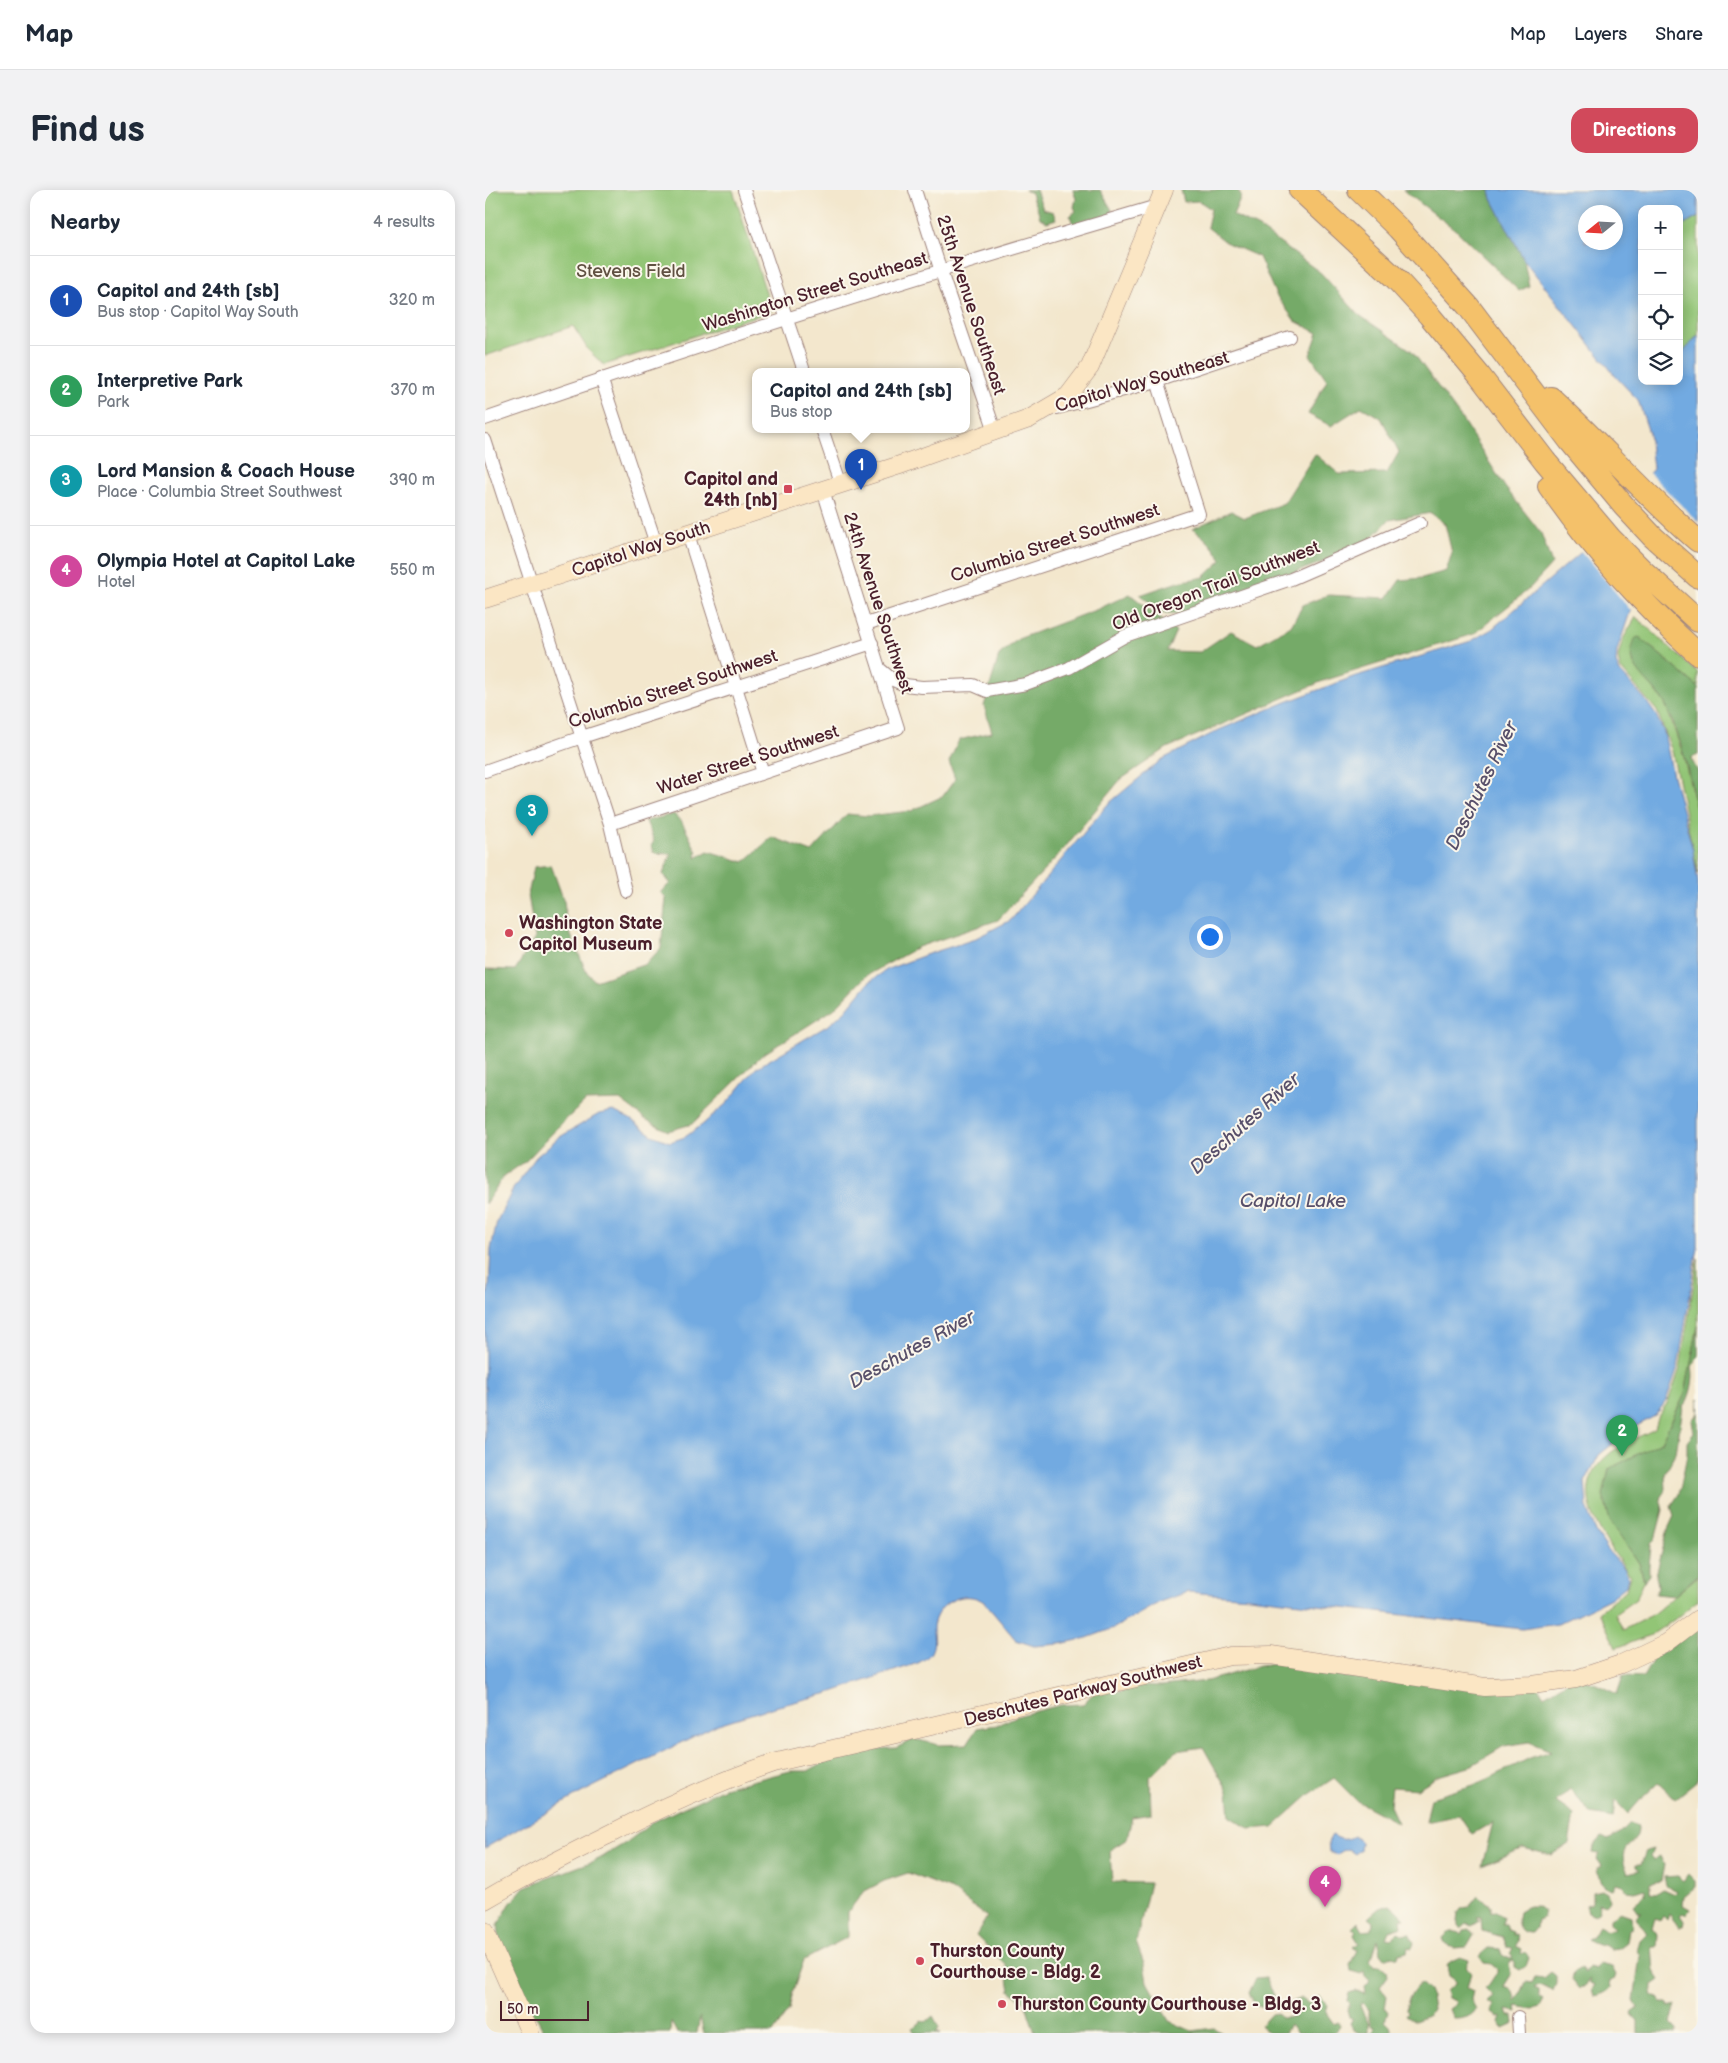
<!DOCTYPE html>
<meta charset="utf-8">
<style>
:root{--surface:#fff;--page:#f2f2f3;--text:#1f2937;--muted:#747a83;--line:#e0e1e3;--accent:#d1495b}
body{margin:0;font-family:"Balsamiq Sans",sans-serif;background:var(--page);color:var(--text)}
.controls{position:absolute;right:15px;top:15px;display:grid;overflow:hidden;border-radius:10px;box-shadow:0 2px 12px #0003}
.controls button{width:45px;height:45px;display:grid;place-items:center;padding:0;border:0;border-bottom:1px solid var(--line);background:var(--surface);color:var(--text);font:25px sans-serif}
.compass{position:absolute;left:1093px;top:15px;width:45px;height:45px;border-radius:50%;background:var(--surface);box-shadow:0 2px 12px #0003;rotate:252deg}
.scale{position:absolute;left:15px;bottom:12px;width:89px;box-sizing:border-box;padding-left:5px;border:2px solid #4a1f2b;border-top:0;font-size:14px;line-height:18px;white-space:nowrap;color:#4a1f2b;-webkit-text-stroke:4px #fbf7ec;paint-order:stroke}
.you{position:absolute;left:724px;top:746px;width:18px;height:18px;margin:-12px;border:4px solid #fff;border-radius:50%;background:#1a73e8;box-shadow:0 0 0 8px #1a73e833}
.badge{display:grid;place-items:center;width:32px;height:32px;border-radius:50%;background:var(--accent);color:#fff;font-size:16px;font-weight:700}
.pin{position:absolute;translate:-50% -41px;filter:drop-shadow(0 1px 2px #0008)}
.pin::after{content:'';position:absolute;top:26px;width:18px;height:15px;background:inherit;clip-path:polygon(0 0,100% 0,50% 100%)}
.popup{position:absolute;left:267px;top:178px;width:218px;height:65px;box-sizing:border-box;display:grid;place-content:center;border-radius:10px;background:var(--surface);filter:drop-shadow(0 1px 4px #0005);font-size:16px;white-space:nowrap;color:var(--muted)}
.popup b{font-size:19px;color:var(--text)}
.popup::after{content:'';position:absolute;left:50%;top:100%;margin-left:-10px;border:10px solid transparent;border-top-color:var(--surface)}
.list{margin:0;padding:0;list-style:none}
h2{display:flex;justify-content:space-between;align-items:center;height:65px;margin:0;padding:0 20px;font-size:21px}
h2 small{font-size:16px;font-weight:400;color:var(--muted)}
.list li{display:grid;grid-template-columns:32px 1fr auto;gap:15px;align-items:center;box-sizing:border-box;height:90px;padding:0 20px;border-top:1px solid var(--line)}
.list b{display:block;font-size:19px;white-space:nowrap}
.list p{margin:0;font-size:16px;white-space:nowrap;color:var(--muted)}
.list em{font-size:16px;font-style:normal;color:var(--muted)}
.icon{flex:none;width:28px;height:28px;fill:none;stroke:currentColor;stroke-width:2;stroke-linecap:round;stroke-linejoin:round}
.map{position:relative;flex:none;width:1213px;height:1843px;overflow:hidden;border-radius:15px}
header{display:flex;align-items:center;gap:30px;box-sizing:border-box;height:70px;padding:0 25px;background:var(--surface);border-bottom:1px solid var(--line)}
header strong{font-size:24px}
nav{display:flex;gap:28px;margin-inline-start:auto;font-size:18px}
.intro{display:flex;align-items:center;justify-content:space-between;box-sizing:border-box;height:120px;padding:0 30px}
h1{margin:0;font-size:35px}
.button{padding:12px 22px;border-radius:15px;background:var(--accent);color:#fff;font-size:18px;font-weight:700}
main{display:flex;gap:30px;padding:0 30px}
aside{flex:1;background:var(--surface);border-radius:15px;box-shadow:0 2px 12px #0003}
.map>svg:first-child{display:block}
.green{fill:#92c576;stroke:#6e7250}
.forest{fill:#75aa67;stroke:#606449}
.water{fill:#72aae1;stroke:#5e6486;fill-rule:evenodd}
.pier{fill:#f3e7cd}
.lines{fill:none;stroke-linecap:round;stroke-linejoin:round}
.street-casing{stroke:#9e837c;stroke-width:14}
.secondary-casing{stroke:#9e837c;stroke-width:19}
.highway-casing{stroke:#9e837c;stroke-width:24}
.street{stroke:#fff;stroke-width:12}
.secondary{stroke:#fbe6c4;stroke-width:18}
.highway{stroke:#f4c16b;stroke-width:22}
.poi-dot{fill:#d1495b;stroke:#fbf7ec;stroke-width:2}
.labels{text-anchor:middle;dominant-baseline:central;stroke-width:4;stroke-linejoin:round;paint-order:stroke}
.park-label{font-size:18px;fill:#605142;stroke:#fbf7ec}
.street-label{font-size:18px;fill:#4a1f2b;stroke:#fbf7ec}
.poi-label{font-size:18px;font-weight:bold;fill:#4a1f2b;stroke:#fbf7ec;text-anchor:start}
.water-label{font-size:19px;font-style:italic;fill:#58506b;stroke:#fbf7ec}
</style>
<header>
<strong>Map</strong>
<nav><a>Map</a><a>Layers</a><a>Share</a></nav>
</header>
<div class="intro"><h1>Find us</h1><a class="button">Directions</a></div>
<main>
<aside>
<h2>Nearby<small>4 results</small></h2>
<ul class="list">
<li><span class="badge" style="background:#1a4fb4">1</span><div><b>Capitol and 24th [sb]</b><p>Bus stop · Capitol Way South</p></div><em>320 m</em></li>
<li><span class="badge" style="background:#2e9e5b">2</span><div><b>Interpretive Park</b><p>Park</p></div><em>370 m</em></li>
<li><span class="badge" style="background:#0f9aa8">3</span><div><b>Lord Mansion &amp; Coach House</b><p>Place · Columbia Street Southwest</p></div><em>390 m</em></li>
<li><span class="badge" style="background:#d1479c">4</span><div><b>Olympia Hotel at Capitol Lake</b><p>Hotel</p></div><em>550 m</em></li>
</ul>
</aside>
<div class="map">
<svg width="1213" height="1843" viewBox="0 0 1213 1843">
<rect width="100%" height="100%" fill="#fbf7ec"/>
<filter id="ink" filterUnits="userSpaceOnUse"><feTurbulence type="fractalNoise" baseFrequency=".02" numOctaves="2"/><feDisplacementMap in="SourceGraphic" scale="10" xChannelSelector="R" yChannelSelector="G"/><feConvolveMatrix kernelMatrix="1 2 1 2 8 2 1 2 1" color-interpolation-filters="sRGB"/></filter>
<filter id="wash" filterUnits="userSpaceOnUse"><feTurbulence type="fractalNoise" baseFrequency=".0096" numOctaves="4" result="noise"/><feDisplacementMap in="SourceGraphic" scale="20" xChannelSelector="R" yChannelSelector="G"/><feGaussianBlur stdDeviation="1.12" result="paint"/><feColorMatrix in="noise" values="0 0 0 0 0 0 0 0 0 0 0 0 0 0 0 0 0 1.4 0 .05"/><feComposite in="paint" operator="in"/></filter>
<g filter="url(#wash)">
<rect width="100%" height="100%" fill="#f3e7cd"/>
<path class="green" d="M0,0H248L287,121L119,175L104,161L88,136L0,166Z
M1213,27V145L1194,167V38Z
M1151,427L1213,483V497L1154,447L1148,473L1180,513L1198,564L1213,626V684L1187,561L1172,521L1135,478L1133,467L1138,449Z
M1213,1068V1136L1200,1204L1176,1252L1124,1279L1142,1354L1154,1373L1159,1391L1151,1409L1130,1424L1138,1440L1167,1425L1213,1386V1410L1190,1429L1166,1445L1131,1458L1114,1422L1141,1400L1145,1385C1124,1355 1084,1309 1115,1273C1128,1257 1152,1248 1170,1239L1174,1225L1183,1212L1195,1178Z"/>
<path class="forest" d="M540,0H551L558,19L568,22L571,29L562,32L555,28C553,18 548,13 546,3Z
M588,0H615L627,20L624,33L590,39L585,26L591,21L589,17L591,9Z
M696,0H753L756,6L748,25L774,38L836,83L874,125L927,161L976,228L1020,297L1056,343L1067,374L1044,399L989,444L838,491L682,558L635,590L577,661L513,730L433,757L381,786L349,819L277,865L207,934L183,941L160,929L135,910L101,911L78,932L41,971L19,986L0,1014V779L30,780L50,748L43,705L49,677L66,675L79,711L82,736L101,781L110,791L161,774L176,758L181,708L176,703L185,693L178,684L186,664L169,663L166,656L169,651L161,631L189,624L198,634L212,662L211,668L223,661L259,672L287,647L327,662L362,624L383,626L426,621L458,606L470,589L464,572L474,550L507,542L499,516L514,465L533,449L613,419L645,404L691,441L682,461L715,462L746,441L772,455L806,436L818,415L843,405L902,408L915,390L937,388L961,381L967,363L960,334L946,323L904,330L877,358L778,394L765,396L763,407L703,424L678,423L655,405L693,392L719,387L737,370C728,357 721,347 707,339L746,321L760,328L799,313L830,264L854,284L902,283L914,262L896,228L876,217L846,236L823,224L842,190L825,165L833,143L810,131L791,105L774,67L742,53L722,37L726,19L714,11L699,12Z
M918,0H1005L1007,9L1039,70L1044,96L1034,101L972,41Z
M1154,447L1213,497V565L1206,568L1213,582V626C1205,590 1197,547 1180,514C1168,491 1138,480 1149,449Z
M1213,1136V1165L1207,1177C1210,1188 1205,1210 1198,1217L1191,1263L1180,1284L1181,1299L1175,1308L1178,1320L1170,1350L1166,1354C1166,1365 1163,1374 1164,1385L1159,1391L1154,1373L1125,1331L1118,1305L1124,1279L1176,1252L1200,1204Z
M1213,1209V1385L1189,1406L1171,1404L1173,1396L1171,1385L1183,1339L1189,1326L1186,1316L1194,1304L1202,1265V1252L1209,1243L1207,1230L1213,1223Z
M1213,1438V1587L1210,1593L1190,1609L1173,1593L1156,1609L1143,1624L1130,1610L1128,1628L1106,1624L1085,1599L1071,1612L1089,1625L1084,1654L1066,1665L1038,1658L997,1676L1008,1632L987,1644L974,1625L941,1632L946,1608L995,1593L1047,1567L1066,1561L1044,1552L1019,1556L984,1577L953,1586L932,1599L907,1597L905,1616L913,1633L872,1611L849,1588L825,1604L788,1637L765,1639L745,1627L743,1601L718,1557L691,1561L665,1587L666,1624L647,1627L642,1649L625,1660L627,1692L665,1693L651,1752L659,1774L662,1792L684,1831L707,1841L729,1838L737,1843H550L540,1812L525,1801L521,1775L491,1746L502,1727L467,1700L423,1683L399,1691L378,1702L363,1722V1747L319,1770L308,1801L304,1820L288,1843H219L215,1827L212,1843H192L186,1832L185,1843H60L52,1828L38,1816L35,1790L15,1755L13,1735L25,1714L39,1697L114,1669L142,1652L168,1632L239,1598L305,1581H323L350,1566H368L386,1559L411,1558L429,1549L454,1555L482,1554L492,1538L512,1535L532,1526L576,1515L598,1514L616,1495L634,1502L654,1495L676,1496L722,1491L774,1476L798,1473L820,1479L838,1481L861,1487L1049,1490L1059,1506L1090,1487L1111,1494L1132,1504L1138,1486L1158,1487L1169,1468Z
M1145,1633L1153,1637C1154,1660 1128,1651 1143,1683L1155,1680L1151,1677V1674H1156L1161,1661L1168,1659L1165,1667L1168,1670L1175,1666L1179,1675L1176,1691L1165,1693V1702L1172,1703L1178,1699L1190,1704L1192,1701L1181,1695L1179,1687L1193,1686L1198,1691L1203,1684L1210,1691V1697L1199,1706L1198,1715L1205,1719L1201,1725L1198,1723L1195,1725L1199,1731L1198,1737H1194L1184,1724L1182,1730L1178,1726L1175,1731L1170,1728L1167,1739L1173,1744L1172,1757H1167L1169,1781L1175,1790L1168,1795L1166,1805L1173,1807L1176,1813H1182L1185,1817L1191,1815L1186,1833L1192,1839L1190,1843H1153V1831L1146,1823L1153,1818L1149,1811L1155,1765L1152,1761L1155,1750L1162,1743C1159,1736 1154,1734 1150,1727L1157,1722H1153L1148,1715L1160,1705V1699L1149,1702L1142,1701L1138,1695L1131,1693L1127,1699L1120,1697L1111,1681L1117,1676L1112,1669L1115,1664L1108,1663L1109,1656L1117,1647L1123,1650L1135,1643Z
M1117,1700L1122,1703L1125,1710L1121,1715L1113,1713L1115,1721L1110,1725L1103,1722L1101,1715L1107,1713V1702Z
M993,1706L1006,1715V1722L1009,1721L1019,1727L1017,1734H1021L1023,1739L1028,1741V1745L1031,1744L1033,1751L1031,1756L1037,1759L1036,1764L1041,1763L1044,1768L1041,1776L1035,1780L1030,1777V1772L1028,1770L1024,1773L1026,1785L1019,1796C1028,1798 1029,1803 1030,1811L1036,1803L1041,1792L1047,1793L1050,1787L1059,1788L1066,1782L1071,1786V1793L1068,1801L1054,1795L1049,1798L1054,1800V1806L1059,1810L1055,1817L1048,1819L1031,1816L1032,1822L1022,1820L1024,1826H1028L1029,1833L1018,1838L1014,1832L1016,1826L1012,1827L1007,1822L1009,1815L1002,1811L1008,1806L1000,1798C1006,1794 1007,1788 1012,1783V1779L1006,1774L999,1773L994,1766L1003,1758L1015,1759L1017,1765L1025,1769L1028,1768L1025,1764L1028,1758L1022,1757L1018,1747L997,1741L996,1727H992L995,1731L987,1736L982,1733L976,1738L972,1732L973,1723L977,1718L984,1717Z
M904,1715L909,1717L920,1728H916L917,1737L904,1741L901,1748L906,1749L913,1742L919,1745L924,1743L929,1753L927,1758L923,1757L922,1762L914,1764L913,1768L908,1766L900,1768L896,1763L893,1749L888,1765L885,1770L889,1776L895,1775L902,1781L903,1786L895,1797L902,1806L900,1818L903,1822L900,1831L905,1836L907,1842L888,1843L890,1837L887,1836L884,1830V1819H882L878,1813L875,1814L876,1819L884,1834V1843C874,1843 869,1843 865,1834L868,1829L864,1827L862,1819L865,1813L862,1810L864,1803L871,1801L880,1804L879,1797L885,1791L881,1787L880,1781L876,1784L866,1781L865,1775L872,1760L868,1757L874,1753L869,1745L871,1740L867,1738L873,1732L878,1741L887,1740L888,1732L883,1728L893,1719Z
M1044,1716H1052L1059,1721L1058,1728L1052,1730L1051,1738L1047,1743C1033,1743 1031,1735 1034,1722Z
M1135,1722L1146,1726L1147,1738L1144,1739L1142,1752L1134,1758L1125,1759C1118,1753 1109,1755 1102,1749L1107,1747L1114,1736L1123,1741L1129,1738L1125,1733V1728Z
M985,1739L989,1745L982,1757L969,1758L960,1754L958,1748C964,1741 969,1740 977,1744L979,1740Z
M975,1767L984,1770L981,1777L986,1782L982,1798L988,1801L986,1810L991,1819C987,1828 976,1829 968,1829L964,1819L971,1814L970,1811L963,1808L961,1801L970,1794V1790L964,1786L962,1776L966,1771Z
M1114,1774L1127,1777L1131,1785L1129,1790L1125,1791L1126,1798C1121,1803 1116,1805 1109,1806L1107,1799L1110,1795L1105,1793L1104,1789L1101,1795L1094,1799L1087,1790L1089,1782L1096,1778L1100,1783L1104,1777L1111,1779Z
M781,1787L789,1805V1814L779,1818L770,1815L764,1803L771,1788Z
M936,1793L945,1802L948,1819L943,1826L930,1831L921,1825L923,1822L921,1820C922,1811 927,1799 936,1793Z
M834,1806L843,1815L841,1823L849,1834L853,1832L855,1836L848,1843H812L805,1834L800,1843H783L776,1835L786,1824L792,1823L796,1828L810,1827L804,1818L806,1812L816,1808L824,1814Z
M448,1826L454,1837L452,1842L456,1843H430L427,1838L435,1833L436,1830L441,1832Z"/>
<path class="water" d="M1005,0H1213V27L1194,38V19H1157V99L1153,117L1157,122V191H1194V167L1213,145V351L1145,422L1132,461L1131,473L1135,482L1159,508L1171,525L1179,542L1188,586L1208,660L1213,692V1057L1193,1177L1181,1211L1170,1226L1146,1239L1114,1265L1100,1292L1102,1317L1111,1342L1124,1362L1140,1379L1143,1387L1141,1396L1126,1408L1073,1434L1037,1439L764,1407L703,1402L677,1411L629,1438L602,1448L575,1454L549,1456L531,1450L499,1412C481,1399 455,1411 449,1432C446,1441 451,1451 447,1460C445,1466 439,1470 433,1473L344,1503L282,1519L233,1534L96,1603L0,1658V1115L4,1097L6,1059L12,1031L28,999L51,967L73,948L114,924L128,921L145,929L167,945L185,952L200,947L217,935L242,913L271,878L345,834L360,821L384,792L403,779L443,764L487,750L526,730L623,614L676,570L734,540L801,512L868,487L986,451L1007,439L1094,364L1168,279L1164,243L1153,210L1131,187L1039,70L1007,9ZM1100,22H1130V52H1100Z
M847,1645C856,1650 861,1651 869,1646L876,1652L875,1660L870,1664L863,1659L856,1661L852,1665L844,1661L843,1652Z"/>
<path class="pier" d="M1162,281L1213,332V355L1148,423L1095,360Z"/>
</g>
<g filter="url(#ink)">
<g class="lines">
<defs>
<path id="street" d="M259,0L319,181
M430,0L460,94L510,241
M116,188L171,354
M572,218L672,191L805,147
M0,229C222,152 446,82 672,16
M337,239L356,295
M0,250L125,634L141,701
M203,344L278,583
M381,434L714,324L672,191
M396,480L408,490L420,495L437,497L488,495L502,501L541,494L584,478L640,446L806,389L935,333
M0,581L97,547L387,453
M125,634L413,538L338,300
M1033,1827L1034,1843"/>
<path id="secondary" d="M0,409L412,276L544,229L583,206L605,177L679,0
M0,1710C39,1687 80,1666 121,1646C175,1618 230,1593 288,1573L745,1466L786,1465L1000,1497L1047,1495L1091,1489L1136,1474L1181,1453L1213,1429
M0,1741L45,1843"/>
<path id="highway" d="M815,0L911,89L944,125L994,185L1060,271L1126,349L1159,382L1213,431
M874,0L913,38L983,116L1085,251L1139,316L1167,346L1213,387
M1066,208C1116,254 1161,306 1213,351
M1064,296C1107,358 1157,414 1213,464"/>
</defs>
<use href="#street" class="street-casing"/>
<use href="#secondary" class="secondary-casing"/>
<use href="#highway" class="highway-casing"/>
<use href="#street" class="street"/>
<use href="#secondary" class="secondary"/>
<use href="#highway" class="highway"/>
</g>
</g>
<g class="poi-dot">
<rect x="298" y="294" width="10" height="10" rx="2.5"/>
<circle cx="24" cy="743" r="5"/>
<circle cx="435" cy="1771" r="5"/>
<circle cx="517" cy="1814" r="5"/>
</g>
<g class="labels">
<g class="park-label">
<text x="146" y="81">Stevens Field</text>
</g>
<g class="street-label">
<text transform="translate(330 102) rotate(-17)">Washington Street Southeast</text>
<text transform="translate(486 115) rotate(72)">25th Avenue Southeast</text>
<text transform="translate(657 192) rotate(-16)">Capitol Way Southeast</text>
<text transform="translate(570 353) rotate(-18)">Columbia Street Southwest</text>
<text transform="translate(156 359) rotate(-18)">Capitol Way South</text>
<text transform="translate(731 396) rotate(-21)">Old Oregon Trail Southwest</text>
<text transform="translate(393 413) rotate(72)">24th Avenue Southwest</text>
<text transform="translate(188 499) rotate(-18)">Columbia Street Southwest</text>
<text transform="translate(263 570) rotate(-18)">Water Street Southwest</text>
<text transform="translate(598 1501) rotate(-14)">Deschutes Parkway Southwest</text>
</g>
<g class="poi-label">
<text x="293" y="289" text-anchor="end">Capitol and<tspan x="293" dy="21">24th [nb]</tspan></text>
<text x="34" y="733">Washington State<tspan x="34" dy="21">Capitol Museum</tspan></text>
<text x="445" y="1761">Thurston County<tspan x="445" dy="21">Courthouse - Bldg. 2</tspan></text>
<text x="527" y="1814">Thurston County Courthouse - Bldg. 3</text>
</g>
<g class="water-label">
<text transform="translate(997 596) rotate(-64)">Deschutes River</text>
<text transform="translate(760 934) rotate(-42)">Deschutes River</text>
<text x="808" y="1011">Capitol Lake</text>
<text transform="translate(427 1160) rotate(-29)">Deschutes River</text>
</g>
</g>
</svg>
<div class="controls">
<button>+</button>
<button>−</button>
<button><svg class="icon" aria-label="locate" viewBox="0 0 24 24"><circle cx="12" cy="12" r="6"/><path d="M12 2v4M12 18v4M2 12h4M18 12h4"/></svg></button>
<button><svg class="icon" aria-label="layers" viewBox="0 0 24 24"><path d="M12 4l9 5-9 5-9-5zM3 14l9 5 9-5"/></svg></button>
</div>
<svg class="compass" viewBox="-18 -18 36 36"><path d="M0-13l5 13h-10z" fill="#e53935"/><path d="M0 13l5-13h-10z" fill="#747a83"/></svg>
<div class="scale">50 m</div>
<div class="you"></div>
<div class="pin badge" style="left:376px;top:300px;background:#1a4fb4">1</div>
<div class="popup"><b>Capitol and 24th [sb]</b>Bus stop</div>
<div class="pin badge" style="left:1137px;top:1266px;background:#2e9e5b">2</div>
<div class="pin badge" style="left:47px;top:646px;background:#0f9aa8">3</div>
<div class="pin badge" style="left:840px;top:1717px;background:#d1479c">4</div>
</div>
</main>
